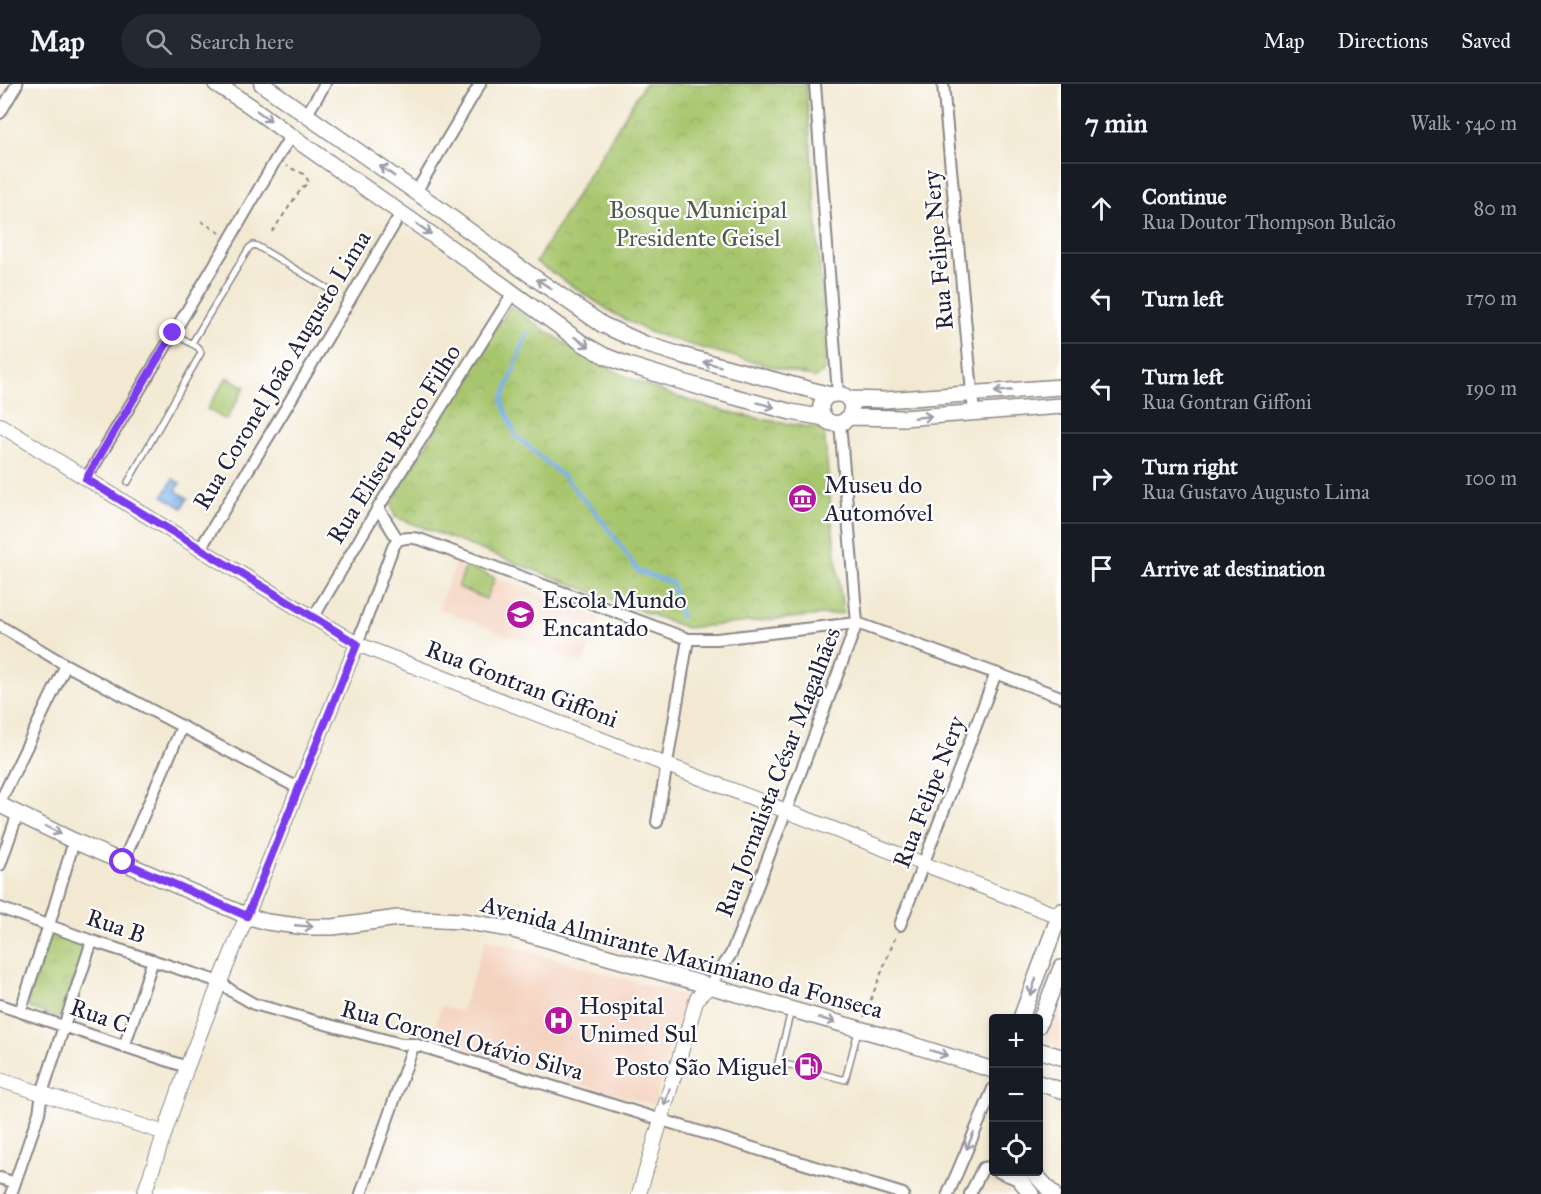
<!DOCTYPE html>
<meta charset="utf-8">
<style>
:root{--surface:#171b24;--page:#242831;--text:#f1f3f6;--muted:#9ea1a6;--line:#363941}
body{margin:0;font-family:"IM FELL Great Primer",serif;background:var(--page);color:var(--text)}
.controls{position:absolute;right:18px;bottom:18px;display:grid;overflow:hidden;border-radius:6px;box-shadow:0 3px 9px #0003}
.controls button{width:54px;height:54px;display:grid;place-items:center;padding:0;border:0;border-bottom:2px solid var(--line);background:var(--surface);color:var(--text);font:30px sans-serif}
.stop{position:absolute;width:18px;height:18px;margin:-14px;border:4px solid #7c3aed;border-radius:50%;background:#fff}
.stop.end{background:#7c3aed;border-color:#fff;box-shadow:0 2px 6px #0008}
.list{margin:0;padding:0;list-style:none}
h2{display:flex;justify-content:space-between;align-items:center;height:78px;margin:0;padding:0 24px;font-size:26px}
h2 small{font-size:20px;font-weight:400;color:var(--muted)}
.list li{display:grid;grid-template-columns:39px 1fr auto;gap:18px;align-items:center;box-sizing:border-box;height:90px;padding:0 24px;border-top:2px solid var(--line)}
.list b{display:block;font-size:22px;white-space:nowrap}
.list p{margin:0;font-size:20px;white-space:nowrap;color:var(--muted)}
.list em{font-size:20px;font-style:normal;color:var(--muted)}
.icon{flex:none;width:33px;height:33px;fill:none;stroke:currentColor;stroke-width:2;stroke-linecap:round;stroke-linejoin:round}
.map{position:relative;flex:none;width:1061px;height:1110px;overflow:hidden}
header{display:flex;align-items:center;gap:36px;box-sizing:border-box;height:84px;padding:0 30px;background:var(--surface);border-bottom:2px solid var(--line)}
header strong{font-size:28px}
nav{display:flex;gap:33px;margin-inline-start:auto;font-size:21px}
.search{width:420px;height:54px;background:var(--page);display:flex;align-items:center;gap:15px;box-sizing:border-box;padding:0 21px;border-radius:33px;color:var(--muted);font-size:22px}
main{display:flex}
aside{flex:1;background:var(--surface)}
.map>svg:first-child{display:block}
.built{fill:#f4d3c0}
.park{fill:url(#park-crowns);stroke:#657454;stroke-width:1.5}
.pitch{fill:#a8c66d;stroke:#657454;stroke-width:1.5}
.water{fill:url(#water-ripples);stroke:#506a93;stroke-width:1.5}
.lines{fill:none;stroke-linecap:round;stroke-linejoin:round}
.stream{stroke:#7db2eb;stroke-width:4}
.service-casing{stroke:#8a8687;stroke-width:8}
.minor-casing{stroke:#8a8687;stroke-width:14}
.tertiary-casing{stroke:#8a8687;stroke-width:16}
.secondary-casing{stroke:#8a8687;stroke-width:18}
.path{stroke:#8a8687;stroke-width:2;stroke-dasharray:4.5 4.5;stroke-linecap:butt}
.service{stroke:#fff;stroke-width:5}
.minor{stroke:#fff;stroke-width:10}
.tertiary{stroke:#fff;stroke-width:14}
.secondary{stroke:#fff;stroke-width:15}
.oneway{stroke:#9c9ca7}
.route{stroke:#7c3aed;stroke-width:8}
.labels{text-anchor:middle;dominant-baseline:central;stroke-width:4.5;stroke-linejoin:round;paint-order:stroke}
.park-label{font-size:24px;fill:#515b4c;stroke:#fff}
.street-label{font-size:24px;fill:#22223b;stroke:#fff}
.poi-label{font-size:24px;fill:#22223b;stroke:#fff;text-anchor:start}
</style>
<header>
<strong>Map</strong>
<div class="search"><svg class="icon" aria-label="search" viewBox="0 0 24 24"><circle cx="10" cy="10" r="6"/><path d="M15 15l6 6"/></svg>Search here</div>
<nav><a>Map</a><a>Directions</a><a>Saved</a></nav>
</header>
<main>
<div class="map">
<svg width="1061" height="1110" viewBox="0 0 1061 1110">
<defs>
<pattern id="park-crowns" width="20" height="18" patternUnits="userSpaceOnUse" patternTransform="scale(1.5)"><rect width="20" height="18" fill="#a8c66d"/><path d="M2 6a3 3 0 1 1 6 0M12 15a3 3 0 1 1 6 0" fill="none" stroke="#90aa5f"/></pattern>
<pattern id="water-ripples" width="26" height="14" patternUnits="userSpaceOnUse" patternTransform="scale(1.5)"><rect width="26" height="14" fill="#7db2eb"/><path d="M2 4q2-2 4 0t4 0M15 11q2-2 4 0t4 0" fill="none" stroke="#6690c0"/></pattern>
</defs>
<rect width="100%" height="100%" fill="#fff"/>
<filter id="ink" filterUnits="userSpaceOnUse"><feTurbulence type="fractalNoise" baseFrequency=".0167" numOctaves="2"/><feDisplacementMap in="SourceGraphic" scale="12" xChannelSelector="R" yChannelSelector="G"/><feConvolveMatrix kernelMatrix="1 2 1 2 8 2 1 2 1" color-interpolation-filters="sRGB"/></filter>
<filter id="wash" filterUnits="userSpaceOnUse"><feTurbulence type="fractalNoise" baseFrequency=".008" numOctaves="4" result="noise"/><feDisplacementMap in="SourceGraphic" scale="24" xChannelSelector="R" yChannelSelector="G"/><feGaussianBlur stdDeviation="1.35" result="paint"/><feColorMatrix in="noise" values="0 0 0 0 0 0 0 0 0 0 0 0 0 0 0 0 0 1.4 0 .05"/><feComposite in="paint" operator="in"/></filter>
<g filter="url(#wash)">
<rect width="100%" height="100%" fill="#f3e9d3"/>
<path class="built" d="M456,478L601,534L583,580L438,525Z
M486,855L685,912L654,1021L430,958L441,922L461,928Z
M1061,914V965L1049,961L1045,954Z"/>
<path class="park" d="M644,0H806L827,275L823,288L815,294L691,261L649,248L613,229L536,178Z
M510,222C541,244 573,266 607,283C675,318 749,336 824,345L832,438L843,529L686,544L395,433L391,419Z
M53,846L85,858L86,862L62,931L58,934L29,924L27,919L49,849Z"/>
<path class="pitch" d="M227,293L245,303L226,336L207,325Z
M466,482L495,494L486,515L458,503Z"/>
<path class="water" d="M173,395L180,399L176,407L188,414L182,424L163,412Z"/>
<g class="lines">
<path class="stream" d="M528,248L502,317L515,351L564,393L596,429L616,455L638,487L672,499L681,533"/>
</g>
</g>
<g filter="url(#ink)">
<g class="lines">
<defs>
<path id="service" d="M192,259L249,164L253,161L257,162L332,207
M128,398L201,269L199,264L173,249
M791,927L778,978L845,996L858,947"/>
<path id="minor" d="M815,0L838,310
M943,0L974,329
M0,29L17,0
M307,30L325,0
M416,108L480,0
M86,395L230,155L275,77L291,52
M378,424L398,456
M398,456C407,453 413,453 422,456L688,555H717L857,539L1061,613
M200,465L284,327L401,129
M313,534L378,424L513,209
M0,542L66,581L298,704
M357,560L393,463L398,456
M0,718L66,581
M657,738L688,555
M123,778L182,643
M0,781L18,729
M0,824L92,857L220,898L233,908L254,920L329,941L401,960H414L903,1110
M900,841L996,589
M710,902L731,870L740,848L857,539L840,339
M0,921L187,983
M20,928L49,841L74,757
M124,963L153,876
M999,1088L1021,1097
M0,1094L15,1099
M11,1110L39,1029L42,1009L92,857
M361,1110L414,960
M948,1110L993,1005
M970,1110L983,1084L989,1083L993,1085"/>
<path id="tertiary" d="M0,341L200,465L357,560L667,681L1061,833
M0,996L165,1049
M144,1110L187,983L220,898L357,560
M639,1110L697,914L710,902"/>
<path id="secondary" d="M216,0L249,21L291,52L458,169L582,259L605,272L628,281L709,306L791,328L825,334
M262,0L416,108L519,183L603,241L645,260L677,270L830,311
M848,315L885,316L1061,303
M849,333C863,303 813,303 822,330C827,342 841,342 849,333L903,334L1061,322
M0,721L74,757L247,832L267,838L306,843H333L398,834L462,837L510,845L884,952L993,986
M1021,934L1061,827
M1038,942L1061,884
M1038,966L1061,973
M1038,999L1061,1006
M1016,1088L1021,1097L1031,1110
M1033,1088L1053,1110"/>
</defs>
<use href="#service" class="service-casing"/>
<use href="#minor" class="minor-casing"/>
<use href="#tertiary" class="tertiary-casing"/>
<use href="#secondary" class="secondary-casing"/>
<path class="path" d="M201,137L220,149
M272,148L301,105L309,98L304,90L286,82
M864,933L897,849"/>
<use href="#service" class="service"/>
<use href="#minor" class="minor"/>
<use href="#tertiary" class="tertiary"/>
<use href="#secondary" class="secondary"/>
</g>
<defs><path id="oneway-shaft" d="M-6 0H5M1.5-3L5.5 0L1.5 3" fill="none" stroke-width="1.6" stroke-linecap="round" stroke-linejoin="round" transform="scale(1.5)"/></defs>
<g class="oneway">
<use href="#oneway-shaft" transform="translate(264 32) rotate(37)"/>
<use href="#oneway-shaft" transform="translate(387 87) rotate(-145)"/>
<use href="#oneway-shaft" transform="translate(424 145) rotate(35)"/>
<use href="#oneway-shaft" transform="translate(544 200) rotate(-146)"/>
<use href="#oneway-shaft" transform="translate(582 258) rotate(33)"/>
<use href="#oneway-shaft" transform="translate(712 280) rotate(-165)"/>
<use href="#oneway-shaft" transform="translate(1003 307) rotate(175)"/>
<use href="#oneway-shaft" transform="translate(766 321) rotate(15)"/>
<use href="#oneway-shaft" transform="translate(923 333) rotate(-5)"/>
<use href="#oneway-shaft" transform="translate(53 746) rotate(27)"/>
<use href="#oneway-shaft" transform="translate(304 842) rotate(5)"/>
<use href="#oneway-shaft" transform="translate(1033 903) rotate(110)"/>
<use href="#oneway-shaft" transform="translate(827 936) rotate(16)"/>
<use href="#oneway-shaft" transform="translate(939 969) rotate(17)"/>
<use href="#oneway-shaft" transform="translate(667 1013) rotate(107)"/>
<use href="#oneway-shaft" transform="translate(970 1057) rotate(113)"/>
</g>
</g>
<g class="lines" filter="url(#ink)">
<path class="route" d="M123,778L247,832L357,560L86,395L173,249"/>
</g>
<defs>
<symbol id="museum-disc" viewBox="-11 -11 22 22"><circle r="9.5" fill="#b5179e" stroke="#fff"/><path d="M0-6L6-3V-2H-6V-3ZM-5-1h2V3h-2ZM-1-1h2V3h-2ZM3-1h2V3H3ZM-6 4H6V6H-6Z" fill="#fff"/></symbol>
<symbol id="school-disc" viewBox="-11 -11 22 22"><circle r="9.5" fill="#b5179e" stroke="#fff"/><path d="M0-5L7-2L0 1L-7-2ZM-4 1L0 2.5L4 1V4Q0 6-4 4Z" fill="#fff"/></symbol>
<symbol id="hospital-disc" viewBox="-11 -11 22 22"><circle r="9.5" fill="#b5179e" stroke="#fff"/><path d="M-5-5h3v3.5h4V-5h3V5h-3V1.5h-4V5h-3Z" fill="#fff"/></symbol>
<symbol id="fuel-disc" viewBox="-11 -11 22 22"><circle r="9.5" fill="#b5179e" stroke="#fff"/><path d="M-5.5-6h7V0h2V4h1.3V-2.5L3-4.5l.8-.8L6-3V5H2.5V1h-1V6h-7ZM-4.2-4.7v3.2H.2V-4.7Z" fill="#fff"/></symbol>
</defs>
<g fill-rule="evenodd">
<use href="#museum-disc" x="786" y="398" width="33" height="33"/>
<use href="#school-disc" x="504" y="514" width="33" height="33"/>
<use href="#hospital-disc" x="542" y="920" width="33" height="33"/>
<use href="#fuel-disc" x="792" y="966" width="33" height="33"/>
</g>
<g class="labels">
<g class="park-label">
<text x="698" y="126">Bosque Municipal<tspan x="698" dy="28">Presidente Geisel</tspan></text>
</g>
<g class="street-label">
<text transform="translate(938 166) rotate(-95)">Rua Felipe Nery</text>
<text transform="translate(282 286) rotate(-59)">Rua Coronel João Augusto Lima</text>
<text transform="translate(394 360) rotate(-58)">Rua Eliseu Becco Filho</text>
<text transform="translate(522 600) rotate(21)">Rua Gontran Giffoni</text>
<text transform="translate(778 688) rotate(-69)">Rua Jornalista César Magalhães</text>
<text transform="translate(929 708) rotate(-69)">Rua Felipe Nery</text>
<text transform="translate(116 842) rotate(19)">Rua B</text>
<text transform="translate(682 873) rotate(15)">Avenida Almirante Maximiano da Fonseca</text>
<text transform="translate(100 932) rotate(19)">Rua C</text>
<text transform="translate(462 956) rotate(15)">Rua Coronel Otávio Silva</text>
</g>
<g class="poi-label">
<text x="824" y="401">Museu do<tspan x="824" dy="28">Automóvel</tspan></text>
<text x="542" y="516">Escola Mundo<tspan x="542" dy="28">Encantado</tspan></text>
<text x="579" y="922">Hospital<tspan x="579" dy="28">Unimed Sul</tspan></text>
<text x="788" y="983" text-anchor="end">Posto São Miguel</text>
</g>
</g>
</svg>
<div class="controls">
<button>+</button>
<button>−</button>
<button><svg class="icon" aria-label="locate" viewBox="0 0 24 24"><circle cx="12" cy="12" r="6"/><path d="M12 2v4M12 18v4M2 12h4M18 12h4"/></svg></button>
</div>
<div class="stop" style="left:123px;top:778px"></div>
<div class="stop end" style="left:173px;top:249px"></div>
</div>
<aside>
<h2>7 min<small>Walk · 540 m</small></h2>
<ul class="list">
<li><svg class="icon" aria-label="ahead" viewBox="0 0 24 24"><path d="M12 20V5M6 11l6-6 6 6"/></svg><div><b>Continue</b><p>Rua Doutor Thompson Bulcão</p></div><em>80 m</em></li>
<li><svg class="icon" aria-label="left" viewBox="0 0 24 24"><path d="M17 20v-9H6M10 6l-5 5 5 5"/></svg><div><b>Turn left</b></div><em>170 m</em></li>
<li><svg class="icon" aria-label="left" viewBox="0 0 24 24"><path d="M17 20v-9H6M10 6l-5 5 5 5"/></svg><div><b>Turn left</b><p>Rua Gontran Giffoni</p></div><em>190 m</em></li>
<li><svg class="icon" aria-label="right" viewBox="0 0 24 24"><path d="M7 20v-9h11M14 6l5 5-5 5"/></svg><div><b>Turn right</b><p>Rua Gustavo Augusto Lima</p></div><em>100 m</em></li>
<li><svg class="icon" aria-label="arrive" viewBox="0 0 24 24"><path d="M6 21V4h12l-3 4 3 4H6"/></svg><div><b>Arrive at destination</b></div></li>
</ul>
</aside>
</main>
